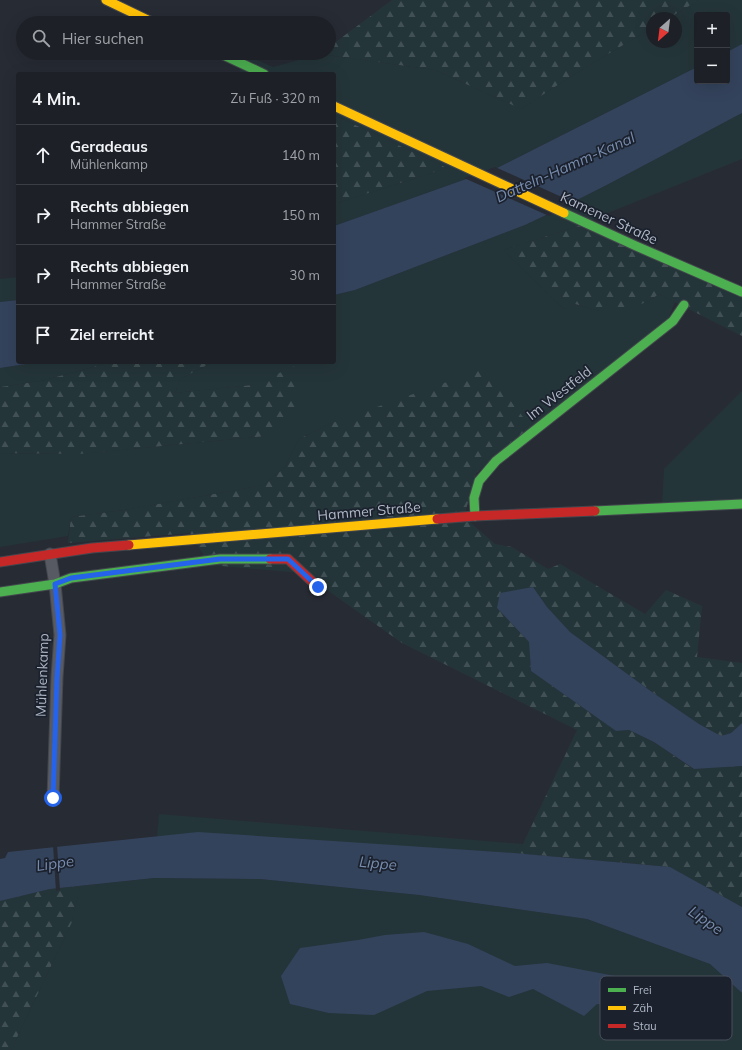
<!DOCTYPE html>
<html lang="de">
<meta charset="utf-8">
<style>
:root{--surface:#1d2027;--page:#25282f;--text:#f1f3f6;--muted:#a0a3a7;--line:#3b3e44}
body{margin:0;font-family:Mulish,sans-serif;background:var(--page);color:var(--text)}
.controls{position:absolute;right:12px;top:12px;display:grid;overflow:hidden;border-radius:4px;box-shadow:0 4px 16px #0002}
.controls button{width:36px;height:36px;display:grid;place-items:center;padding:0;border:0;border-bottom:1px solid var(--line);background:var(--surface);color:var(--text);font:20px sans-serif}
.compass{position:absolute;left:646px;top:12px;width:36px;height:36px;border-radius:50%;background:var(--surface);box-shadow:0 4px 16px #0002;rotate:208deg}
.stop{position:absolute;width:12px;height:12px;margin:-9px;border:3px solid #2563eb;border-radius:50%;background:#fff}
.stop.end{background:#2563eb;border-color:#fff;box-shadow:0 1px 4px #0008}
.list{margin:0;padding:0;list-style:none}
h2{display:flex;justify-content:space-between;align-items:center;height:52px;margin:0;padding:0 16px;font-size:17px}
h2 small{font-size:13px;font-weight:400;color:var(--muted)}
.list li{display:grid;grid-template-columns:26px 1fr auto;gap:12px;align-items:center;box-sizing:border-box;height:60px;padding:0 16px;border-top:1px solid var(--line)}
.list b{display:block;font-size:15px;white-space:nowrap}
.list p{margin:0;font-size:13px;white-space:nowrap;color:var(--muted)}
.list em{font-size:13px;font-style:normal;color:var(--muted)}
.icon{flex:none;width:22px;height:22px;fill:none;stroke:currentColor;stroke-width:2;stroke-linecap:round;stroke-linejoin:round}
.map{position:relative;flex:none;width:742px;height:1050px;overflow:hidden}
.search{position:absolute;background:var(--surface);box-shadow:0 4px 16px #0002;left:16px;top:16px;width:320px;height:44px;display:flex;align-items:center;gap:10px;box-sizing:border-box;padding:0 14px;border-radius:22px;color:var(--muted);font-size:15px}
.panel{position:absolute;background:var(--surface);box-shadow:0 4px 16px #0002;left:16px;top:72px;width:320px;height:292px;border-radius:4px}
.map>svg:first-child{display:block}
.green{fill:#243539}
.forest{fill:url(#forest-firs)}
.water{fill:#34435c}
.pier{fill:#272b34}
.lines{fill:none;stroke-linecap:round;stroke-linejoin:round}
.street-casing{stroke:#43464d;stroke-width:13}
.fast-casing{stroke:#43464d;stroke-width:11}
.slow-casing{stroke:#43464d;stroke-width:11}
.jam-casing{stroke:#43464d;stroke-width:11}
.street{stroke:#575a62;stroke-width:11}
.fast{stroke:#4caf50;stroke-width:9}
.slow{stroke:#ffc107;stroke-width:9}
.jam{stroke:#c62828;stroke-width:9}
.route{stroke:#2563eb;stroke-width:5}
.labels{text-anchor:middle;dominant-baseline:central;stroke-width:3.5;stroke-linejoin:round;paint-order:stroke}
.street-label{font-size:14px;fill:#b0b7c6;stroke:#1b222e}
.water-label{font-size:15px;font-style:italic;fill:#788cae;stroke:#1b222e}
.key{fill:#1b222e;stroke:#484f5c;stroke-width:1}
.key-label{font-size:11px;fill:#b0b7c6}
</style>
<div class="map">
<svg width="742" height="1050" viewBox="0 0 742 1050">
<defs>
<pattern id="forest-firs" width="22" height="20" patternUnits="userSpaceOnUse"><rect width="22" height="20" fill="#243539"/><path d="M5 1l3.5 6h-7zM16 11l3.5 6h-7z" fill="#415054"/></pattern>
</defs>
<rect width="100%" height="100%" fill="#272b34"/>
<path class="green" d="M699,0H742V44L727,52V15H697V67L497,168L334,226V204L447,168L334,115V74H246L239,71L248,56L273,67L320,54L435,70L521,109L576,73L652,28V42H676V18H669Z
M742,113V159L608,213L579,226L503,250L564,309L574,304L600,311L647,302L659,294L675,302L665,326L532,429L332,423L299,439L285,467L264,485L125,510L71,517L68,536L0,547V453L79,454L266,436L295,367L252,385L175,393L180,379L213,362H334V295L355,290L525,225C599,191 670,151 742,113Z
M18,277V300L0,302V279Z
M39,362H112L41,381L0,387V368Z
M742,391V504L662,507L664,469Z
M159,814L523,844L514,853L157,836Z
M154,878L260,879L419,895L587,919L710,964L742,993V1050H11L72,922L80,886Z"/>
<path class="forest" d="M392,0H699L669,18H652V28L576,73L521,109L435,70L320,54L329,53V47Z
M334,115L447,168L334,204Z
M579,226L742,297V336L659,294L647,302L625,309L600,311L575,304L564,309L503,250Z
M112,362H213L180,379L175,393L252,385L295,366V416L266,436L79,454L0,453V387L41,381Z
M486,368L532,429L476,473L464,517L495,544L512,547L548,569L560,564L645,614L666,590L702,606L697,657L742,663V723L731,733L721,736L699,724L652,692L570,632L547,607L533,587L497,608L529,642L531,671L616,731L629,730L654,742L693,769L742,766V907L670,867L514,853L523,844L577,730L402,643L303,573L210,565L190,533L68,543L71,517L125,510L264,485L285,467L299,439L332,423Z
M80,886L72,922L11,1050H0V901L50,889Z"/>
<path class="water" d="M742,44V113C670,151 599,191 525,225L355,290L334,295V226L497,168L697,67V81H727V52Z
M18,300V362H39L0,368V302Z
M533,587L547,607L570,632L652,692L699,724L721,736L731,733L742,723V766L694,769L654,742L629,730L616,731L531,671L529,642L497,608L500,593Z
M198,832L514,853L670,867L742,907V993L710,964L587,919L419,895L260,879L154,878L50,889L0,901V859L5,858L8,852Z
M424,932L468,944L515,966L547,963L641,981L655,1005L643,1030L624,1024L617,1006L597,1004L584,1016L533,989L509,997L481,986L427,991L374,1015L329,1013L290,1004L281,976L300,948L358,940L385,935Z"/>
<path class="pier" d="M495,167L575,203L549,216L464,178Z
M53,845H57L60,890L56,891Z"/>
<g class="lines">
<defs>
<path id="street" d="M50,554L55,584L60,635L57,677L53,798"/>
<path id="fast" d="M219,53L264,74
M564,213L636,246L742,292
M595,511L742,504
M475,516L474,498L479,481L496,461L673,321L684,305
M0,592L55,584L71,578L220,559H270"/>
<path id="slow" d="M106,0L154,23
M334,106L564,213
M129,545L437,519"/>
<path id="jam" d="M437,519L475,516L595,511
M270,559H288L318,587
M0,562L92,548L129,545"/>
</defs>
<use href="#street" class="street-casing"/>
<use href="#fast" class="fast-casing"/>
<use href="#slow" class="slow-casing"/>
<use href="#jam" class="jam-casing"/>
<use href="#street" class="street"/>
<use href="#fast" class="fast"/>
<use href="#slow" class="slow"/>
<use href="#jam" class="jam"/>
</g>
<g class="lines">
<path class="route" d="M53,798L57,678L60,635L55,584L71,578L220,559H288L318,587"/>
</g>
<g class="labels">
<g class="street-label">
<text transform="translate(609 218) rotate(25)">Kamener Straße</text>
<text transform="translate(559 393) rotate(-38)">Im Westfeld</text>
<text transform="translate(369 511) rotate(-5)">Hammer Straße</text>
<text transform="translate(42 675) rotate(-88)">Mühlenkamp</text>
</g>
<g class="water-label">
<text transform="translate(565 167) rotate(-24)">Datteln-Hamm-Kanal</text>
<text transform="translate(55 863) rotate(-8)">Lippe</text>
<text transform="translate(378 863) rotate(5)">Lippe</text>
<text transform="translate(706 920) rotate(35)">Lippe</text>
</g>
</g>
<rect x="600" y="976" width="132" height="64" rx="6" class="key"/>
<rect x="608" y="988" width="18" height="4" fill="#4caf50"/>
<rect x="608" y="1006" width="18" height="4" fill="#ffc107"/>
<rect x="608" y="1024" width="18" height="4" fill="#c62828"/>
<g class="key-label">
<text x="633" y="994">Frei</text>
<text x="633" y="1012">Zäh</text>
<text x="633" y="1030">Stau</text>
</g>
</svg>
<div class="controls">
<button>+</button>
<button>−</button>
</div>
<svg class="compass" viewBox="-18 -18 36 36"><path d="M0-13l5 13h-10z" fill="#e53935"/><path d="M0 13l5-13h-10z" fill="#a0a3a7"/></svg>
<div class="stop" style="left:53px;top:798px"></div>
<div class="stop end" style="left:318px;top:587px"></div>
<div class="search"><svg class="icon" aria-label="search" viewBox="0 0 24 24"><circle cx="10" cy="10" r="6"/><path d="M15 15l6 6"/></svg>Hier suchen</div>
<section class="panel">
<h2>4 Min.<small>Zu Fuß · 320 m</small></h2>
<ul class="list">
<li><svg class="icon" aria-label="ahead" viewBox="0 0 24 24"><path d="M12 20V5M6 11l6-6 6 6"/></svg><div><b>Geradeaus</b><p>Mühlenkamp</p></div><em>140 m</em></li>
<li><svg class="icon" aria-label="right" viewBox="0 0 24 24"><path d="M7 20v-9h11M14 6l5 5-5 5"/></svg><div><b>Rechts abbiegen</b><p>Hammer Straße</p></div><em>150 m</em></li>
<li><svg class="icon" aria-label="right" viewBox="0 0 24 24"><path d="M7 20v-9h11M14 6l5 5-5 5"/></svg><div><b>Rechts abbiegen</b><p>Hammer Straße</p></div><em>30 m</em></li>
<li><svg class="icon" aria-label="arrive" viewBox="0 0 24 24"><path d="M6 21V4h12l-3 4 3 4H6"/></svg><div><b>Ziel erreicht</b></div></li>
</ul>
</section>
</div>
